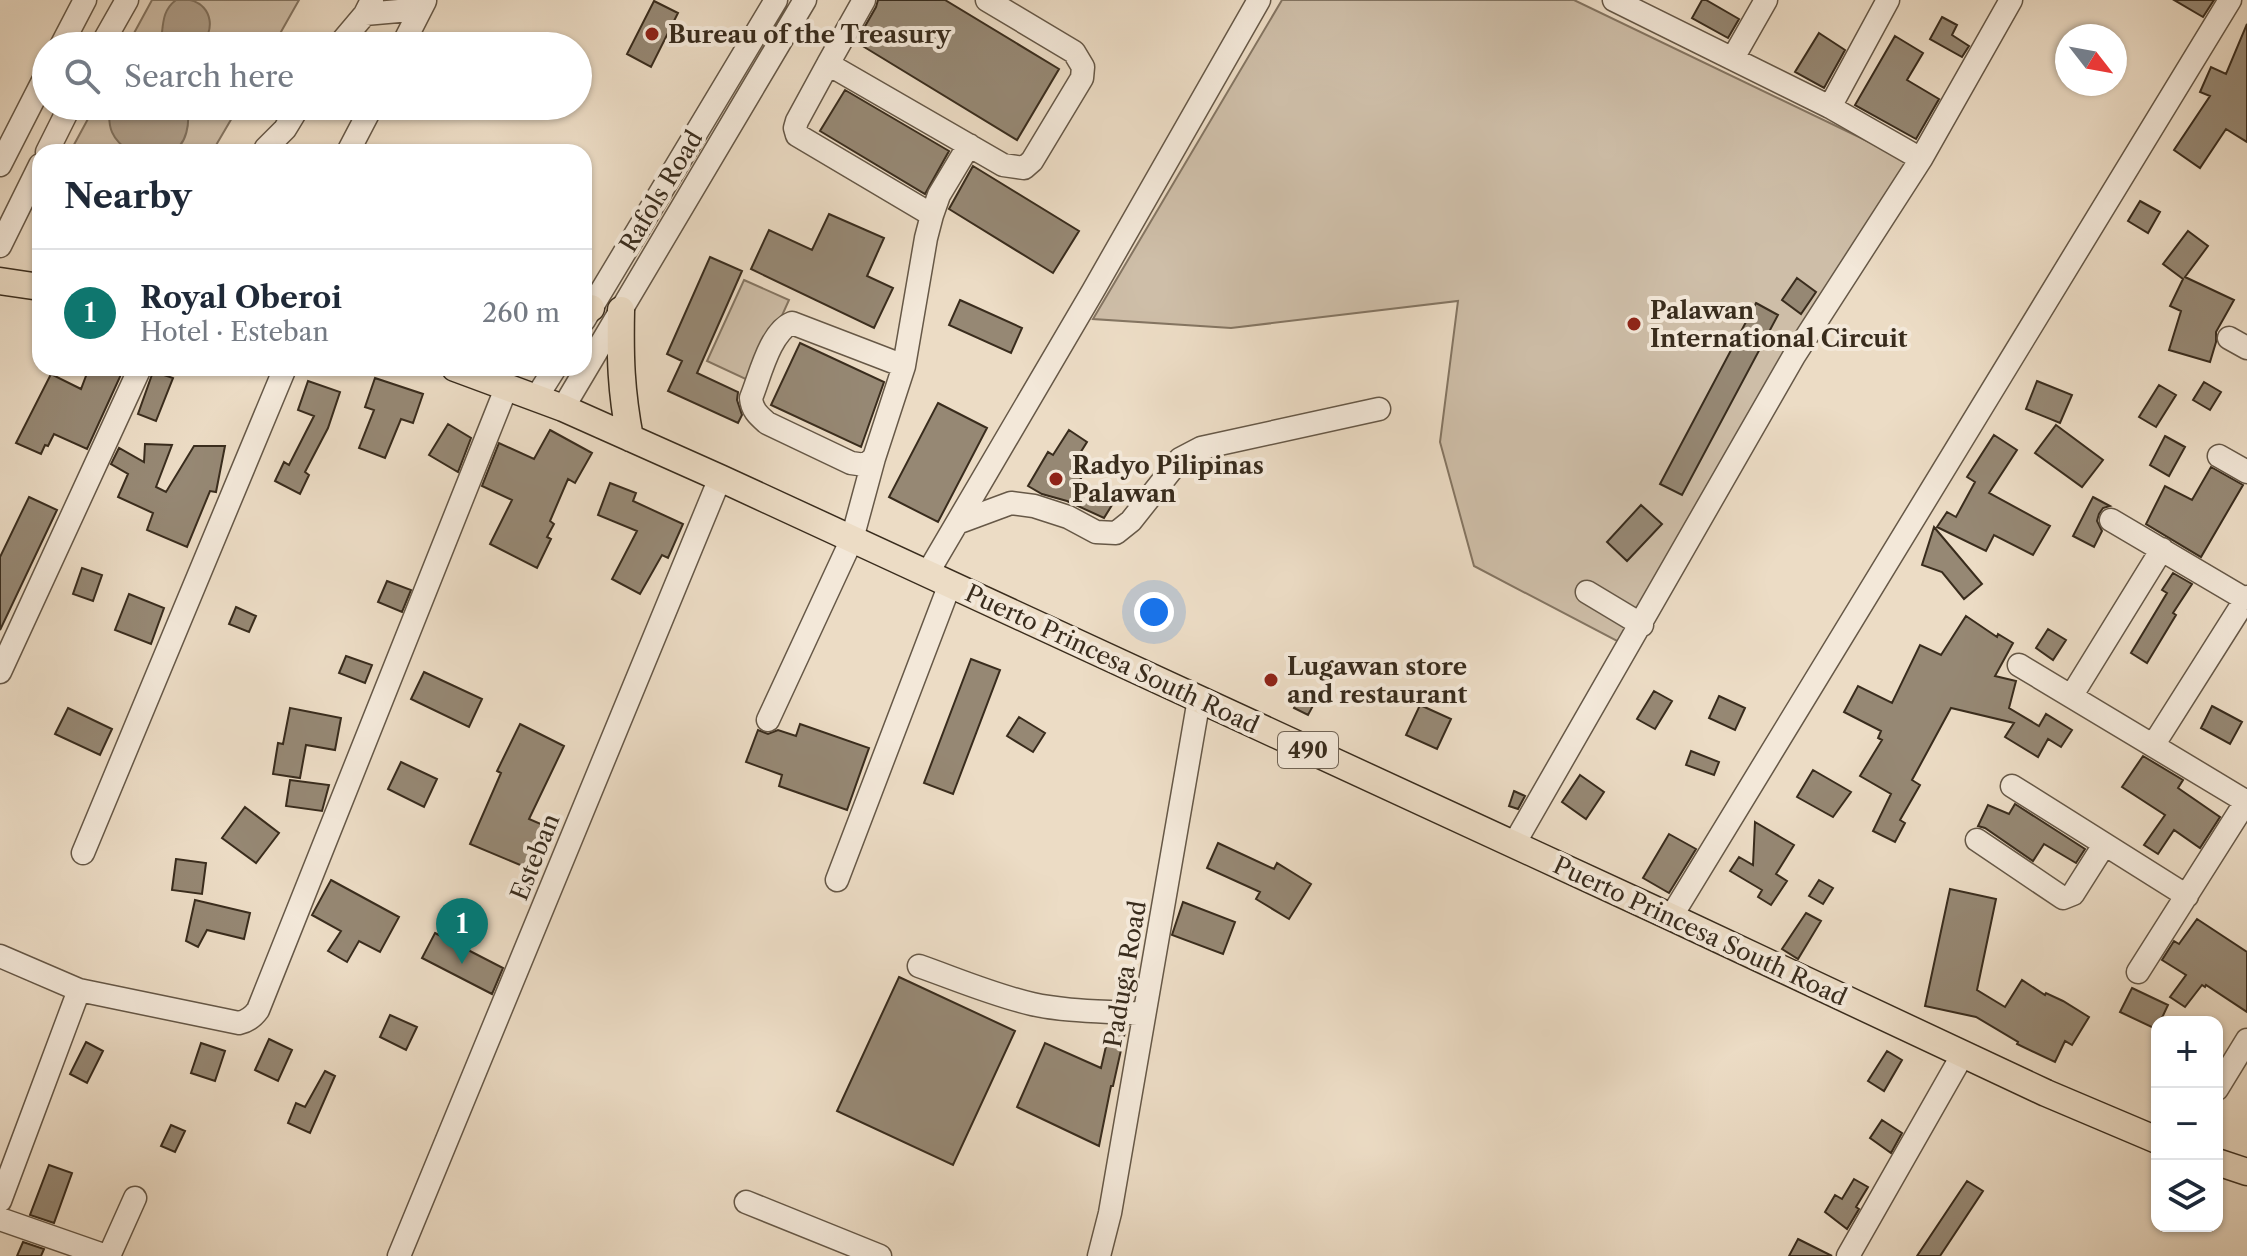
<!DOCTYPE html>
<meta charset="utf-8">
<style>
:root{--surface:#fff;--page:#f6f6f7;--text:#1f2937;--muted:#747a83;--line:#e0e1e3;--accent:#0f766e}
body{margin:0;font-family:"Libre Caslon Text",serif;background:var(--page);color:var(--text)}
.controls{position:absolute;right:24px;bottom:24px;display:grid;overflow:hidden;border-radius:16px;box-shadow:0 2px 6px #0004}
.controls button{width:72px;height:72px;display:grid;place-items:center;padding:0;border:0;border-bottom:2px solid var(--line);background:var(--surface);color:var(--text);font:40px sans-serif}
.compass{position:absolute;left:2055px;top:24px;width:72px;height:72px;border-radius:50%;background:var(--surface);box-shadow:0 2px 6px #0004;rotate:121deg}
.you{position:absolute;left:1154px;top:612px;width:28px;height:28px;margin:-20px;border:6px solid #fff;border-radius:50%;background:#1a73e8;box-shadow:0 0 0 12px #1a73e833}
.badge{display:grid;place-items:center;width:52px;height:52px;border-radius:50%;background:var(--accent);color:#fff;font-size:26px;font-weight:700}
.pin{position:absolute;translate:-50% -66px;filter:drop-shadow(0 2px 4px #0008)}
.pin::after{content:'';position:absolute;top:42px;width:28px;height:24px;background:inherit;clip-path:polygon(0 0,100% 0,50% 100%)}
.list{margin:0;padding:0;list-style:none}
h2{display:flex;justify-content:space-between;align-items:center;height:104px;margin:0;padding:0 32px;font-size:34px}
h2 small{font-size:26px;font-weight:400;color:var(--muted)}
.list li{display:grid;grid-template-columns:52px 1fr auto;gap:24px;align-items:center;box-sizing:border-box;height:128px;padding:0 32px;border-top:2px solid var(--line)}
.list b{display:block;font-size:30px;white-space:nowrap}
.list p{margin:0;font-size:26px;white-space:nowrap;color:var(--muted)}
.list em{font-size:26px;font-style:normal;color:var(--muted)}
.icon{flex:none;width:44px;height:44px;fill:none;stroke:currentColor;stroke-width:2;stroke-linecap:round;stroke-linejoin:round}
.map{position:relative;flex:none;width:2247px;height:1256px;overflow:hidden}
.search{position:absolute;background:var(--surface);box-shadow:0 2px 6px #0004;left:32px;top:32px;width:560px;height:88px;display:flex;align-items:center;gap:20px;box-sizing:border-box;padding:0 28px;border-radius:44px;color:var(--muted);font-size:30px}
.panel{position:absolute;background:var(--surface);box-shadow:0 2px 6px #0004;left:32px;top:144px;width:560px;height:232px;border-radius:24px}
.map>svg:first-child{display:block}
.green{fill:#cebea8;stroke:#847562;stroke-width:2}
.water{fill:#afa08c;stroke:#807260;stroke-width:2}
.building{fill:#968874;stroke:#392c1d;stroke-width:2}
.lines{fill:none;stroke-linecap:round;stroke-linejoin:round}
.minor-casing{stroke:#665847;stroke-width:25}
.major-casing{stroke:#392c1d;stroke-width:29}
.minor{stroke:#f3e8d9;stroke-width:22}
.major{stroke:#ecdcc5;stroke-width:26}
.poi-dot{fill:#8f2418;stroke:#f3e8d9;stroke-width:3}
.labels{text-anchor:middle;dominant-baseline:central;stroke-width:8;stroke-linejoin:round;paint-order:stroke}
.shield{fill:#f3e8d9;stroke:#716455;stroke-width:2}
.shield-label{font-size:22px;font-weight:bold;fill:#392c1d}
.poi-label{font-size:24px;font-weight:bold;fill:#392c1d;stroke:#f3e8d9;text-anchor:start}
.street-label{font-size:24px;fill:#392c1d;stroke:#f3e8d9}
</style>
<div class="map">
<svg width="2247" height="1256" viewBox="0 0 2247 1256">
<rect width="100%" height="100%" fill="#ecdcc5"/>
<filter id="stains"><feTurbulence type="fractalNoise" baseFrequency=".0025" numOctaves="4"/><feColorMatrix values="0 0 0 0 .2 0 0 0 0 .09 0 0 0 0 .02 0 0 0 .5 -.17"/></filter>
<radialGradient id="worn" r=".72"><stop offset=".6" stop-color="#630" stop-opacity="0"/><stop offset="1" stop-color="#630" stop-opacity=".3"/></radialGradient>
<path class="green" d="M152,0H299L273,46H127Z
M1282,0H1574L1911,162L1619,642L1474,566L1440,442L1458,301L1231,328L1093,319Z
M95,106H239L212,152H70Z
M744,280L789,300L752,382L707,361Z"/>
<path class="water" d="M176,0C178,0 188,0 190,0C213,5 216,33 199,46H160C164,28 160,12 176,0Z
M110,106H187C190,121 188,146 170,152C158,155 142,152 130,152C112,139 107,128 110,106Z"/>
<path class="building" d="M878,0H945L1059,69L1017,140L856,42L876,7Z
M1702,0H1706L1739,19L1728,38L1692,18Z
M2174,0H2214L2203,17Z
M654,1L678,13L651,67L627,54Z
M1942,17L1957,25L1952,35L1969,46L1962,57L1930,39Z
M2247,24V142L2226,129L2200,168L2174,150L2210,96L2200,92L2211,67L2226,74Z
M1819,33L1845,50L1824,88L1795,72Z
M1895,36L1923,53L1907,80L1939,99L1916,139L1855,105Z
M845,90L949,151L925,194L820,131Z
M973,166L1079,231L1053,273L949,209Z
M2140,201L2160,212L2148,233L2128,221Z
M829,214L884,238L867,276L893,288L874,328L751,269L769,230L812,250Z
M2188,231L2208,246L2185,277L2234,300L2216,332V342L2210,362L2169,350L2181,311L2170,306L2183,279L2163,264Z
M710,257L742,271L697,373L738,392L737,400L742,415L738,423L668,391L682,361L667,354Z
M1797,278L1816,292L1801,314L1782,300Z
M960,300L1022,328L1011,353L949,325Z
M1756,303L1778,315L1682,495L1660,484Z
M800,343L884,382L861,447L771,405Z
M89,368H124L87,449L54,434L48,446L45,445L41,454L16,443L51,374L81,389Z
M154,369H165L164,375L173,378L156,421L138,414Z
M375,378L423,394L413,423L401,419L385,458L359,448L374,410L365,407Z
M308,381L340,392L328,428L305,472L309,475L300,494L275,481L284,462L289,465L314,416L298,410Z
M2037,381L2072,395L2060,423L2026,409Z
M2204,382L2221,392L2210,410L2193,400Z
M2159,385L2176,395L2156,427L2139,417Z
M938,403L987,428L938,522L889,497Z
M448,424L471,438L458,472L429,455Z
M2056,425L2103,460L2082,487L2035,453Z
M550,430L592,453L575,483L568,479L550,521L554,524L547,537L551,539L537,568L490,544L512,500L482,486L499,443L534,459Z
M1069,430L1087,442L1072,466L1084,473L1077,485L1112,505L1104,518L1067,501L1042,494L1028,486L1048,452L1053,455Z
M1994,435L2017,450L1989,493L2050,526L2033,555L1994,535L1986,551L1937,527L1947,512L1956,517L1975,482L1967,477Z
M2165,436L2185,447L2169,476L2150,465Z
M145,444L172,445L156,487L166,492L194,446H225L216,492L210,491L187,547L147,530L153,513L118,497L128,474L111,464L119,448L144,462Z
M2211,467L2243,485L2201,557L2146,524L2165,486L2192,500Z
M610,483L636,493L633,501L683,524L668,558L662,555L640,594L612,579L637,531L598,515Z
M29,497L57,510L0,630V557Z
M2093,497L2110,506L2103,508L2099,514L2097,521L2102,531L2094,547L2073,536Z
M1641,505L1662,524L1627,561L1607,542Z
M1934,527L1982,584L1964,599L1942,572L1922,565Z
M82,568L102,575L93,601L73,594Z
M2173,573L2192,584L2173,613L2176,615L2147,663L2131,653L2167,593L2162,590Z
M387,581L411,590L402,612L378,602Z
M129,594L164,608L151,644L115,630Z
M236,607L256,616L249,632L229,624Z
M1966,616L1997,637L1998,634L2013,643L1995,676L2016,681L2009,708L2039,726L2046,714L2072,730L2061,747L2048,739L2038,757L2005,737L2014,723L1951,708L1912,780L1920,785L1900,820L1905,823L1895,842L1873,831L1891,794L1860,776L1882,740L1878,738L1881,731L1844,712L1858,686L1892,703L1920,645L1941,655Z
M2048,629L2066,640L2053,660L2036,648Z
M346,656L372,665L365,683L339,673Z
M971,659L1000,670L953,794L924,783Z
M424,672L482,699L469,727L411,699Z
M1654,691L1672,701L1655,729L1637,719Z
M1301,693L1316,700L1308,715L1294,708Z
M1719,696L1745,708L1735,730L1709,718Z
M1420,705L1451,719L1437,749L1406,735Z
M2212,706L2242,722L2230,744L2201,728Z
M68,708L112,729L100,755L55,734Z
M290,708L341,718L335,750L306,745L300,778L273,774L278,743L283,744Z
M1019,717L1045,733L1033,752L1007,736Z
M520,724L564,746L529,819L550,828L532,870L470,844L501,773L497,771Z
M800,724L869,748L847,810L779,786L782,775L746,762L758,730L768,734L778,730L796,736Z
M1691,751L1719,762L1714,775L1686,765Z
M2143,756L2183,780L2178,788L2220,817L2200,848L2174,830L2158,854L2144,845L2165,815L2122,787Z
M401,762L437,779L424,807L388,789Z
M1813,770L1851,792L1833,817L1797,797Z
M1580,775L1604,792L1586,819L1562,802Z
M290,780L329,785L322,811L286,806Z
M1514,791L1525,796L1518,809L1509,806Z
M2015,804L2085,849L2076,863L2044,844L2033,861L1985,828L1978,826L1988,805L2009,814Z
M245,807L279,833L256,863L222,838Z
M1755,822L1794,845L1776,874L1787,881L1771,905L1758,897L1762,890L1730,871L1739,857L1753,865Z
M1669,834L1696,849L1669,893L1643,878Z
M1218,843L1274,869L1277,863L1311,884L1289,919L1256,899L1260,892L1207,868Z
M176,859L206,863L202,894L172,890Z
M331,880L399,917L380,952L359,941L347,962L328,951L341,931L312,915Z
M1819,880L1833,888L1823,904L1809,896Z
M1950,889L1996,899L1977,990L2005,1007L2022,980L2045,995L2046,993L2063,1001L2089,1017L2072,1045L2065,1041L2055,1062L2017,1044L2018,1042L1976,1017L1925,1006Z
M195,900L250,913L244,939L207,930L198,947L186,941Z
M1183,902L1235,922L1223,954L1172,935Z
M1806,913L1821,921L1798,959L1782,949Z
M2197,919L2247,952V1012L2206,985L2205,987L2202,985L2185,1007L2170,997L2186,975L2162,960L2174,941L2179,944Z
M435,933L503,968L492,994L422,958Z
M899,977L1015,1031L953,1165L837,1111Z
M2132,988L2168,1005L2160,1022H2157L2156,1029L2120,1012Z
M390,1015L417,1027L406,1050L380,1037Z
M1110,1029L1125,1032L1113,1086H1111L1099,1146L1017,1107L1045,1043L1101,1068Z
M269,1039L292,1050L278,1081L255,1070Z
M86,1042L103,1051L87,1083L70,1074Z
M201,1043L225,1051L215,1081L191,1073Z
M1887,1051L1902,1060L1884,1091L1868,1081Z
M325,1071L335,1076L310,1133L288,1123L296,1103L305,1107Z
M1882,1120L1902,1133L1891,1153L1870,1138Z
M171,1125L185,1131L175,1152L161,1146Z
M49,1165L72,1173L54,1223L30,1215Z
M1854,1179L1868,1187L1856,1207L1859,1209L1847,1229L1825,1212L1835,1195L1842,1199Z
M1967,1181L1983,1191L1940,1256H1917Z
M1798,1239L1832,1256H1789Z
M23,1242L44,1249L41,1256H17Z"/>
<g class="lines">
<defs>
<path id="minor" d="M864,0L828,64L1003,165L1024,168L1032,161L1082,78L1083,67L1074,52L987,0
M1614,0L1830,107L1921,159
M365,14L421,9
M61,46L85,0
M101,46L127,0
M338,46L365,14L372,0
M402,46L425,1
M1733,58L1766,0
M828,64L797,121L795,128L797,135L932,215
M1830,107L1888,0
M47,152L70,106
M264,152L266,148L285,129L299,106
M348,152L372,106
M0,165L46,75
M0,246L40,165
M584,320L776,0
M2229,338L2247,348
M904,366L792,323C770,332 760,376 751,398C752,410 758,415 767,423L851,463L865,465L874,458L904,366L926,238L932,215L939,195L969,145
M536,398L555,368
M563,408L805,0
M2219,456L2247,472
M2111,520L2245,599
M957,523L1011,503L1034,506L1068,517L1096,532L1116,533L1131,521L1180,459L1201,448L1379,409
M927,574L1093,291L1259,0
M1587,592L1642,625
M2019,665L2247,802
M0,672L140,368
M2072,695L2162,549
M768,720L852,539L874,458
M2154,744L2247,597
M2012,786L2187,896
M1977,840L2063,898L2073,894L2104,845
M1514,844L1794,356L1921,159L2011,0
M83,853L285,368
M837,880L950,584
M1671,917L2230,0
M0,956L79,990L239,1023C248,1021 253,1017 258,1010L507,386
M919,966C956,979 993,995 1032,1004C1068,1012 1107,1011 1144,1014
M2138,972L2247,800
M2217,1089L2247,1040
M0,1201L79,990
M746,1202L880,1256
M0,1219L106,1256
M109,1256L135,1198
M399,1256L720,478
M1099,1256L1110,1213L1199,699
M1848,1256L1963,1054"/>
<path id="major" d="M0,281L40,287
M621,310C620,357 621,391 630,438
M584,312L591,308
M455,368L563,408L720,478L1671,917L2046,1093L2157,1140
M2217,1162L2247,1172"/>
</defs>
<use href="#minor" class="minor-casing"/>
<use href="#major" class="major-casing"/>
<use href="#minor" class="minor"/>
<use href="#major" class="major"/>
</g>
<g class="poi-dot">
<circle cx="652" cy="34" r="8"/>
<circle cx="1634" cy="324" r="8"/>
<circle cx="1056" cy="479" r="8"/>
<circle cx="1271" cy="680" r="8"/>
</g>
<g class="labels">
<rect class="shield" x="1278" y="732" width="60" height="36" rx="6"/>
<g class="shield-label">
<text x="1308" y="750">490</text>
</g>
<g class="poi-label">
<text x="668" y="34">Bureau of the Treasury</text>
<text x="1650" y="310">Palawan<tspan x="1650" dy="28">International Circuit</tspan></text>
<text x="1072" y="465">Radyo Pilipinas<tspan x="1072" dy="28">Palawan</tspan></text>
<text x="1287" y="666">Lugawan store<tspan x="1287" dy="28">and restaurant</tspan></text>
</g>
<g class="street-label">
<text transform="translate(661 191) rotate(-59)">Rafols Road</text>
<text transform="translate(1112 659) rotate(25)">Puerto Princesa South Road</text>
<text transform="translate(535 857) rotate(-68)">Esteban</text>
<text transform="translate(1700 931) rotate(25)">Puerto Princesa South Road</text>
<text transform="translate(1125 974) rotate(-80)">Paduga Road</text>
</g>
</g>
<rect width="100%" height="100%" filter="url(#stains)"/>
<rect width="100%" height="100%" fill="url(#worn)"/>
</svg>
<div class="controls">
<button>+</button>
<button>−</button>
<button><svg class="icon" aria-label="layers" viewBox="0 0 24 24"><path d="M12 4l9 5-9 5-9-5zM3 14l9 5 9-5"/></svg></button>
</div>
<svg class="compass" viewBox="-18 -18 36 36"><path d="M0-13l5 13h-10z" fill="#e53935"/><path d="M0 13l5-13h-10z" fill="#747a83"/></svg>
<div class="you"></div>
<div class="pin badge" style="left:462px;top:964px">1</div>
<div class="search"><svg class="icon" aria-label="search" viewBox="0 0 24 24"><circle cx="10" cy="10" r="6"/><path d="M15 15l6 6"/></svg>Search here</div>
<section class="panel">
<h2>Nearby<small></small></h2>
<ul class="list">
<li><span class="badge">1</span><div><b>Royal Oberoi</b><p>Hotel · Esteban</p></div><em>260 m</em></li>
</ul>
</section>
</div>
